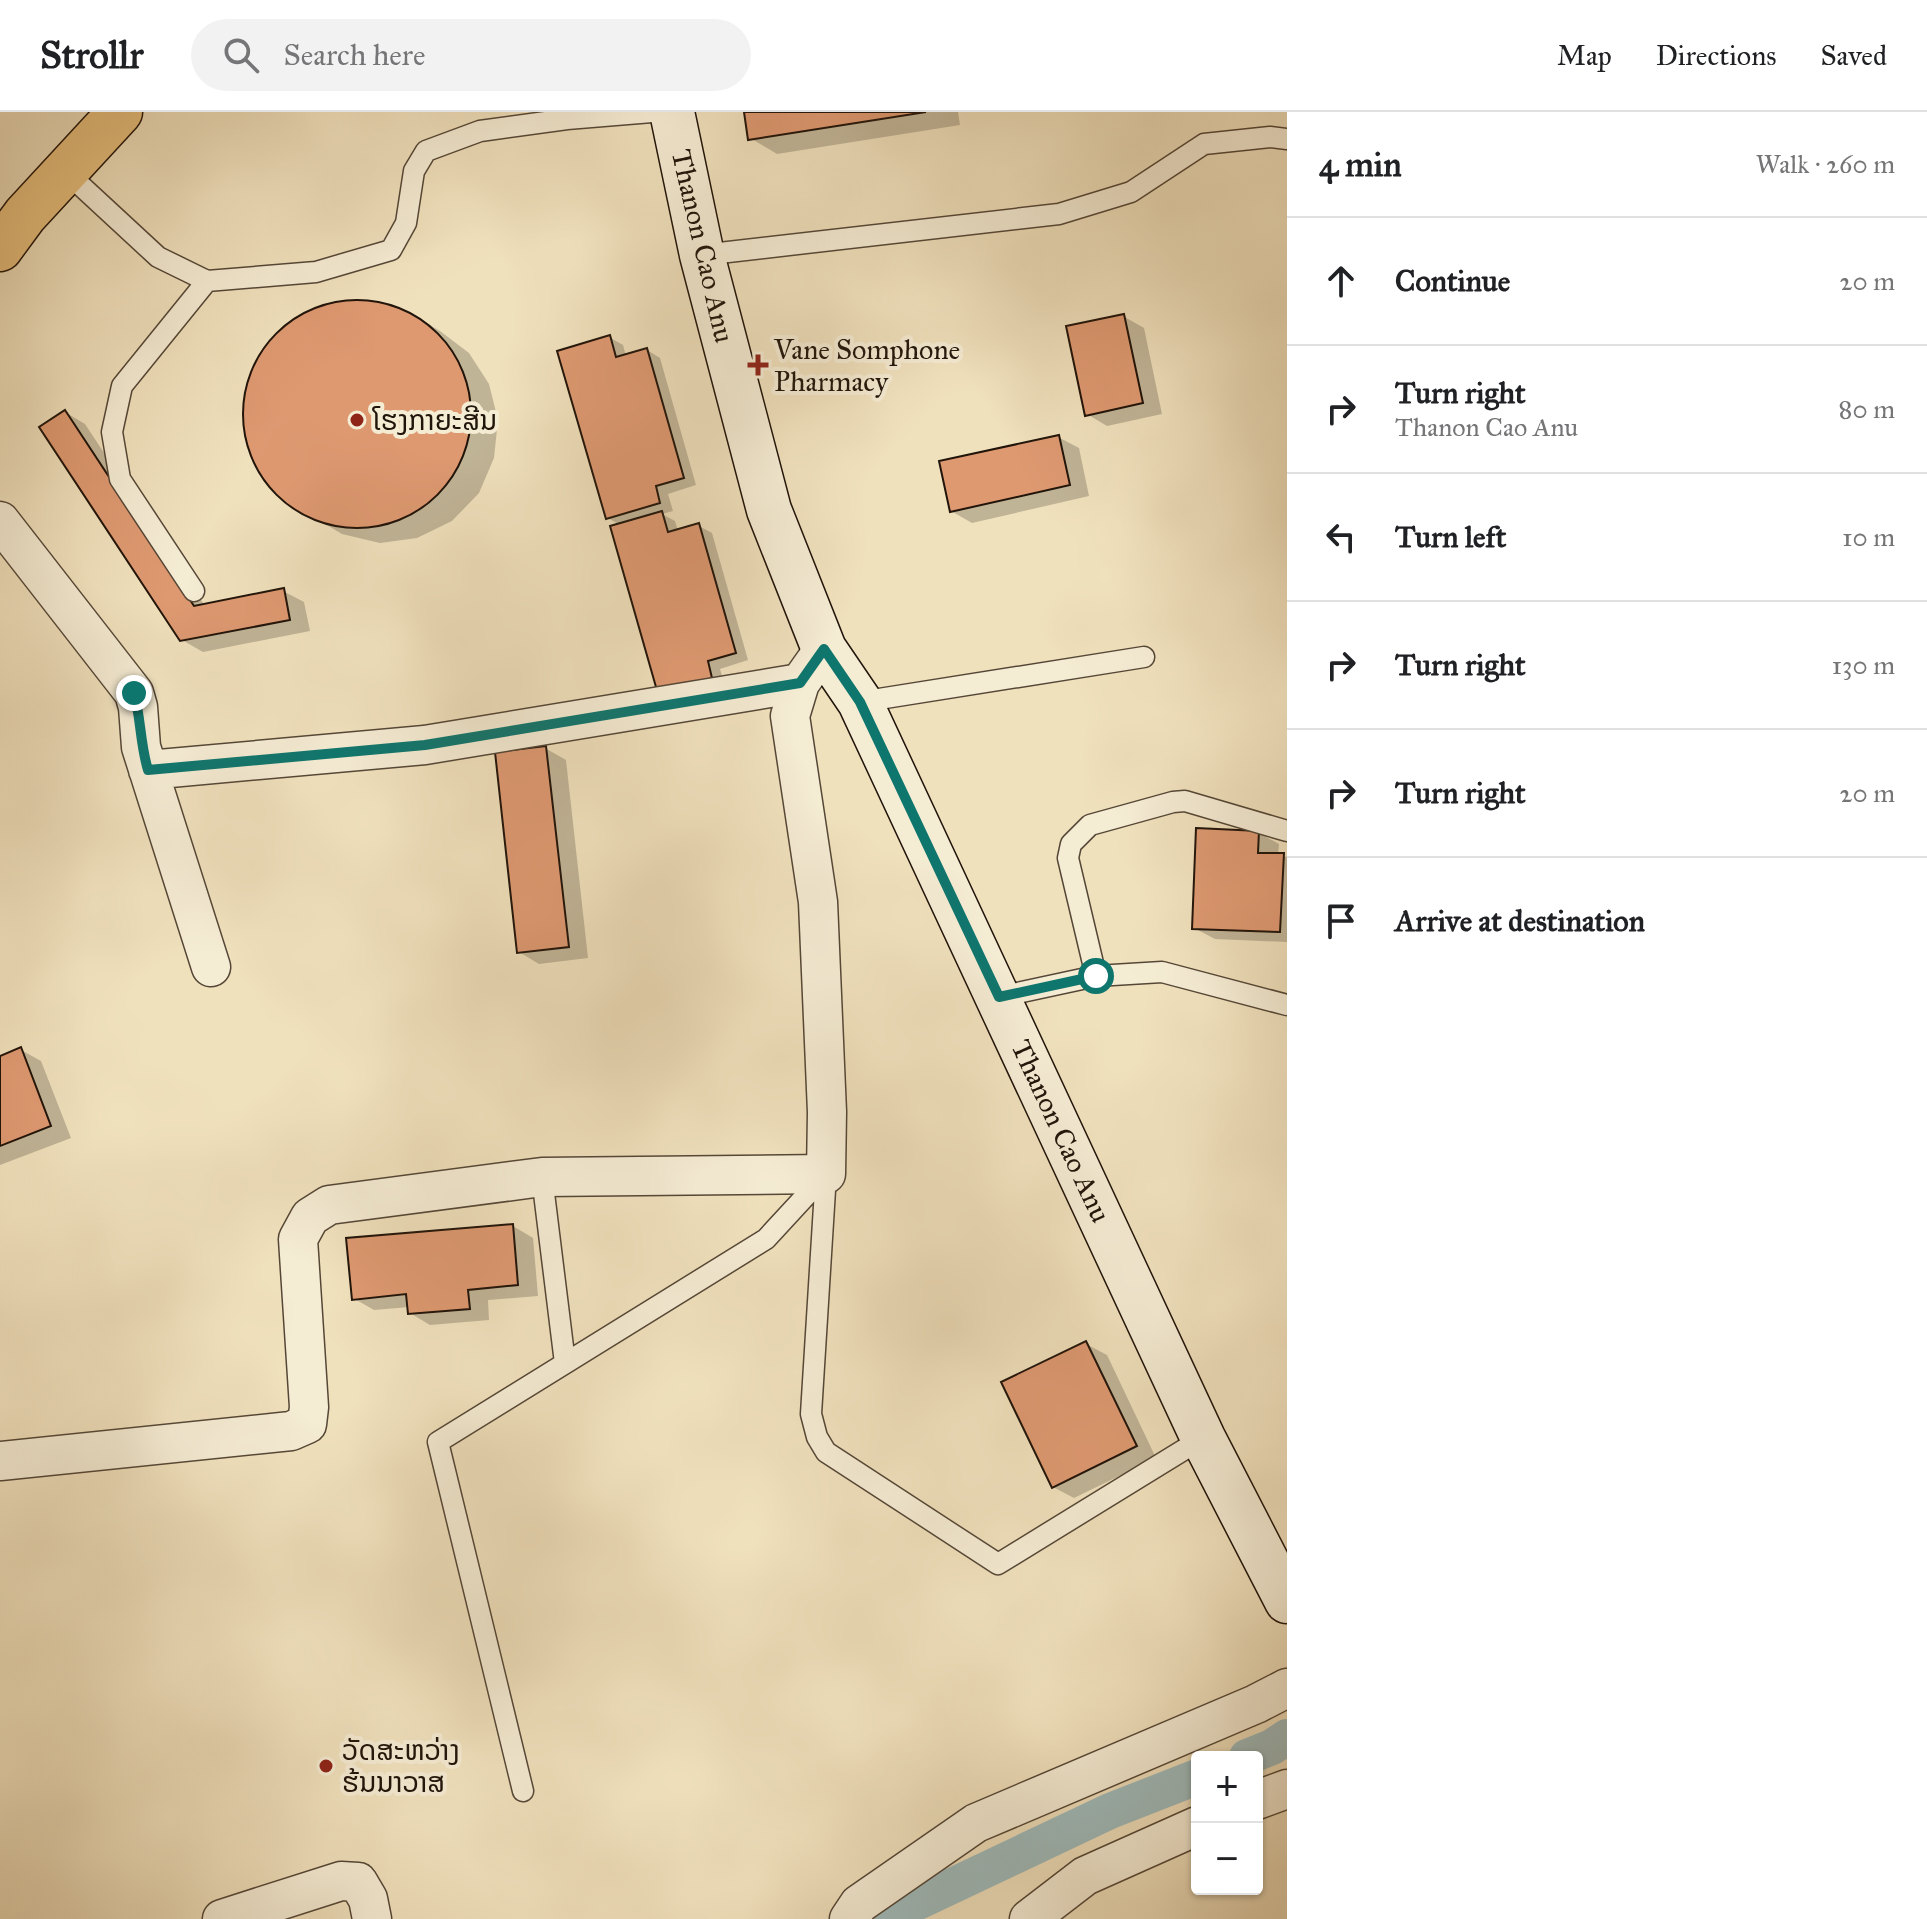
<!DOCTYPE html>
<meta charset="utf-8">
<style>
:root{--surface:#fff;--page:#f2f2f2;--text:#202124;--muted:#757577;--line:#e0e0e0}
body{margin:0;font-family:"IM FELL Great Primer","Noto Sans Lao",serif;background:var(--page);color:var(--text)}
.controls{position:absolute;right:24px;bottom:24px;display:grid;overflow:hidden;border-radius:8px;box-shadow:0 2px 6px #0004}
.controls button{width:72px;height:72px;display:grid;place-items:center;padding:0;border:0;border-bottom:2px solid var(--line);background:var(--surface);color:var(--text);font:40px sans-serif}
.stop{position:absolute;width:24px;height:24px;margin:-18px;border:6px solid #0f766e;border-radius:50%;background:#fff}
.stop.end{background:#0f766e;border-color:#fff;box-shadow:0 2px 8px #0008}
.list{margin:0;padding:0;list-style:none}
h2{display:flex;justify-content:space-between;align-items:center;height:104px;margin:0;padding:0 32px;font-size:34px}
h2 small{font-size:26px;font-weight:400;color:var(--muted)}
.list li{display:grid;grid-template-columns:52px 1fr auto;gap:24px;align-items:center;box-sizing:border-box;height:128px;padding:0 32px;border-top:2px solid var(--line)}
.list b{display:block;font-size:30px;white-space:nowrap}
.list p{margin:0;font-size:26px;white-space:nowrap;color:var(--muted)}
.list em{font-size:26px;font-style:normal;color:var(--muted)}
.icon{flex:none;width:44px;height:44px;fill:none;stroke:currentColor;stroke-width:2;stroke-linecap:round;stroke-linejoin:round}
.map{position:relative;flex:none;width:1287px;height:1807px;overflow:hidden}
header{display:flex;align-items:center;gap:48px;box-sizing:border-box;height:112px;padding:0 40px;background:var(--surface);border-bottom:2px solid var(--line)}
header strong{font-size:38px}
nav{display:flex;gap:44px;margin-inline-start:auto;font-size:28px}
.search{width:560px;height:72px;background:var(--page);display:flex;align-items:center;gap:20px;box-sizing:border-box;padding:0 28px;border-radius:44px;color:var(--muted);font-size:30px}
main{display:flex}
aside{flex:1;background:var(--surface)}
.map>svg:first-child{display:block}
.shadow{fill:#0003}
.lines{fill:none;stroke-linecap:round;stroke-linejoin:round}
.canal{stroke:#9fbbbc;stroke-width:36}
.building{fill:#de9971;stroke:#21140a;stroke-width:2}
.lane-casing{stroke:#554737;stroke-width:23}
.street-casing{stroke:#554737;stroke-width:41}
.secondary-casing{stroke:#21140a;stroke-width:47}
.primary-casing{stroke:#21140a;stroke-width:47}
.lane{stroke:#f5ecd4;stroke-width:20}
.street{stroke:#f5ecd4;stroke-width:38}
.secondary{stroke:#f5ecd4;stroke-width:44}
.primary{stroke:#e8c07e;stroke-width:44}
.route{stroke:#0f766e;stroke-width:10}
.poi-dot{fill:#8f2418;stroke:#f5ecd4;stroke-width:3}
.labels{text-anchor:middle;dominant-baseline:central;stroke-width:8;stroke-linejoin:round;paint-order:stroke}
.street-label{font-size:28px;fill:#21140a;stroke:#f5ecd4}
.poi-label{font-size:28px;fill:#21140a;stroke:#f5ecd4;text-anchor:start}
</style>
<header>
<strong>Strollr</strong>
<div class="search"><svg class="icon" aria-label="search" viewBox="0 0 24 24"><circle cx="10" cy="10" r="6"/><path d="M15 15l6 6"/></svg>Search here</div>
<nav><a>Map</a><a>Directions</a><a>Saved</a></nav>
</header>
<main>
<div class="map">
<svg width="1287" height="1807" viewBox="0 0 1287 1807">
<rect width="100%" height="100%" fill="#f0e1bd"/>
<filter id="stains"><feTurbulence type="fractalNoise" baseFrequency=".0025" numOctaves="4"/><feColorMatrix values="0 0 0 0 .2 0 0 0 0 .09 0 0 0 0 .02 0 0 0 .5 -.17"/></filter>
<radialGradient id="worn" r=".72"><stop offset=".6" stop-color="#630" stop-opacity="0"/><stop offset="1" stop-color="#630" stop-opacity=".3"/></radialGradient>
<path class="shadow" d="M746,0H958L960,13L777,42L750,26Z
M342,190L378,191L413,203L440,219L469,241L489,272L498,308L494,346L479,381L452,409L417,426L380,431L342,422L315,406L282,386L258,357L246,323L245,286L256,251L277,222L307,201Z
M1123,204L1144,216L1162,302L1107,314L1087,302Z
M609,225L623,233L626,244L647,238L660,246L696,373L668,382L673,399L662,402L675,409L678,419L699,414L712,421L748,548L720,557L725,574L673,589L620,413L608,406Z
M65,300L85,312L205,494L283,479L304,490L310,519L203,540L182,528Z
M1058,325L1079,336L1089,384L972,411L951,399Z
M545,636L566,648L588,846L539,852L519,840Z
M1259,721L1279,732L1278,743L1287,745V830L1215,827L1194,816Z
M21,938L41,949L71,1026L0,1053V946Z
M513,1114L533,1126L538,1184L488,1188L489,1208L430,1213L410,1201L409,1195L374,1198L353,1186Z
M1086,1232L1107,1243L1156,1346L1074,1386L1053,1375Z"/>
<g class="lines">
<path class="canal" d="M1247,1645L1272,1635L1287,1625
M882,1807L1110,1699L1197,1665"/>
</g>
<path class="building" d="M744,0H926L748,28Z
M243 302a114 114 0 1 1 228 0a114 114 0 1 1-228 0Z
M1124,202L1143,291L1085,304L1066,214Z
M610,223L616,245L647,236L684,366L656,374L660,391L606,407L557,239Z
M65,298L194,494L284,476L290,508L180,529L39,315Z
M1059,323L1070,373L950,400L939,349Z
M662,399L668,420L699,411L736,541L708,549L712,566L658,582L610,414Z
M546,634L569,835L517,841L495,640Z
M1196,716L1259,719L1258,741H1284L1280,820L1192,817Z
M21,935L51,1014L0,1034V944Z
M513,1112L518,1173L468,1178L470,1197L408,1202L406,1182L352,1188L346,1126Z
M1086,1229L1137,1334L1052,1376L1001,1270Z"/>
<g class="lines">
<defs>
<path id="lane" d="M65,59L158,145L207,169L316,160L391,138L406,111L414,59L426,39L480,19L567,7L652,0
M702,143L1059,102L1131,80L1204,32L1270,25L1287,27
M194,479L120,367L112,320L122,274L207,169
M860,590L1144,545
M1096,864L1068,746L1071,732L1090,713L1173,690L1185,689L1287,719
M999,885L1096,864L1162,860L1287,893
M826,1062L811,1302L817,1325L826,1340L998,1452L1203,1326
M542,1065L565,1251
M523,1679L438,1330L766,1127L825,1063"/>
<path id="street" d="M0,409L134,581L138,595L141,635L211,855
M148,658L425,633L800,571
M0,1349L291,1319L307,1312L309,1295L298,1127L310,1105L329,1093L542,1065L826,1062L827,1000L818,790L790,604L800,571L824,537
M1257,1688L1287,1677
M222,1807L341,1769L358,1770L368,1787L372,1807
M849,1807L859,1792L976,1711L1256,1592L1287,1576
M1029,1807L1085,1764L1197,1714"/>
<path id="secondary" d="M672,0L702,143L769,398L824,537L860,590L1203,1326L1287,1489"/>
<path id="primary" d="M0,137L25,103L120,0"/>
</defs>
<use href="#lane" class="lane-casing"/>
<use href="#street" class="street-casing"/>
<use href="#secondary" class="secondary-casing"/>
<use href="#primary" class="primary-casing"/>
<use href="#lane" class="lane"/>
<use href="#street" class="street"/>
<use href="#secondary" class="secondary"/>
<use href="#primary" class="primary"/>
</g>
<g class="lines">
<path class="route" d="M134,581C141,606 140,632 148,658L425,633L800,571L824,537L860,590L999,885L1096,864"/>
</g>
<g class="poi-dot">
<path d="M754 241h8v8h8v8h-8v8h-8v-8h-8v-8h8z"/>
<circle cx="357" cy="308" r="8"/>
<circle cx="326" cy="1654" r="8"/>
</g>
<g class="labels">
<g class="street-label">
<text transform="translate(703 134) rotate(77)">Thanon Cao Anu</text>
<text transform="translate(1061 1019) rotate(65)">Thanon Cao Anu</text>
</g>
<g class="poi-label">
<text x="774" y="237">Vane Somphone<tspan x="774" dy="32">Pharmacy</tspan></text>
<text x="373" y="308">ໂຮງກາຍະສີນ</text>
<text x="342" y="1638">ວັດສະຫວ່າງ<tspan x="342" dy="32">ຮ້ນນາວາສ</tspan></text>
</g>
</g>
<rect width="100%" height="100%" filter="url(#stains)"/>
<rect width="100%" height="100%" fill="url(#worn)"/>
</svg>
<div class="controls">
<button>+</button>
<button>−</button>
</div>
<div class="stop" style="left:1096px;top:864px"></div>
<div class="stop end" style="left:134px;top:581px"></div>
</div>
<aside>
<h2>4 min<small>Walk · 260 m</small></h2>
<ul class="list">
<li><svg class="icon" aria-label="ahead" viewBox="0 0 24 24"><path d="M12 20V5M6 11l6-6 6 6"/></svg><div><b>Continue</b></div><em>20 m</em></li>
<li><svg class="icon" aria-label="right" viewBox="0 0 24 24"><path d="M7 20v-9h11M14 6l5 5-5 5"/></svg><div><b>Turn right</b><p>Thanon Cao Anu</p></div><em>80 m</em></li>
<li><svg class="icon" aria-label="left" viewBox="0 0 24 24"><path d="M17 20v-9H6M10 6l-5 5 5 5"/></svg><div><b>Turn left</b></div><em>10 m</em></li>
<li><svg class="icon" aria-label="right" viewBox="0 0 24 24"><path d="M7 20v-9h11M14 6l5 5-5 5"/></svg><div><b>Turn right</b></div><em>130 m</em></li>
<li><svg class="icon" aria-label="right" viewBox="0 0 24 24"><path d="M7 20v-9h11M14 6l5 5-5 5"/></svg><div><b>Turn right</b></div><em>20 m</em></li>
<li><svg class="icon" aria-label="arrive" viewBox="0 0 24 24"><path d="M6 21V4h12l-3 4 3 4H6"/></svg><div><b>Arrive at destination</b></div></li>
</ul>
</aside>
</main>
